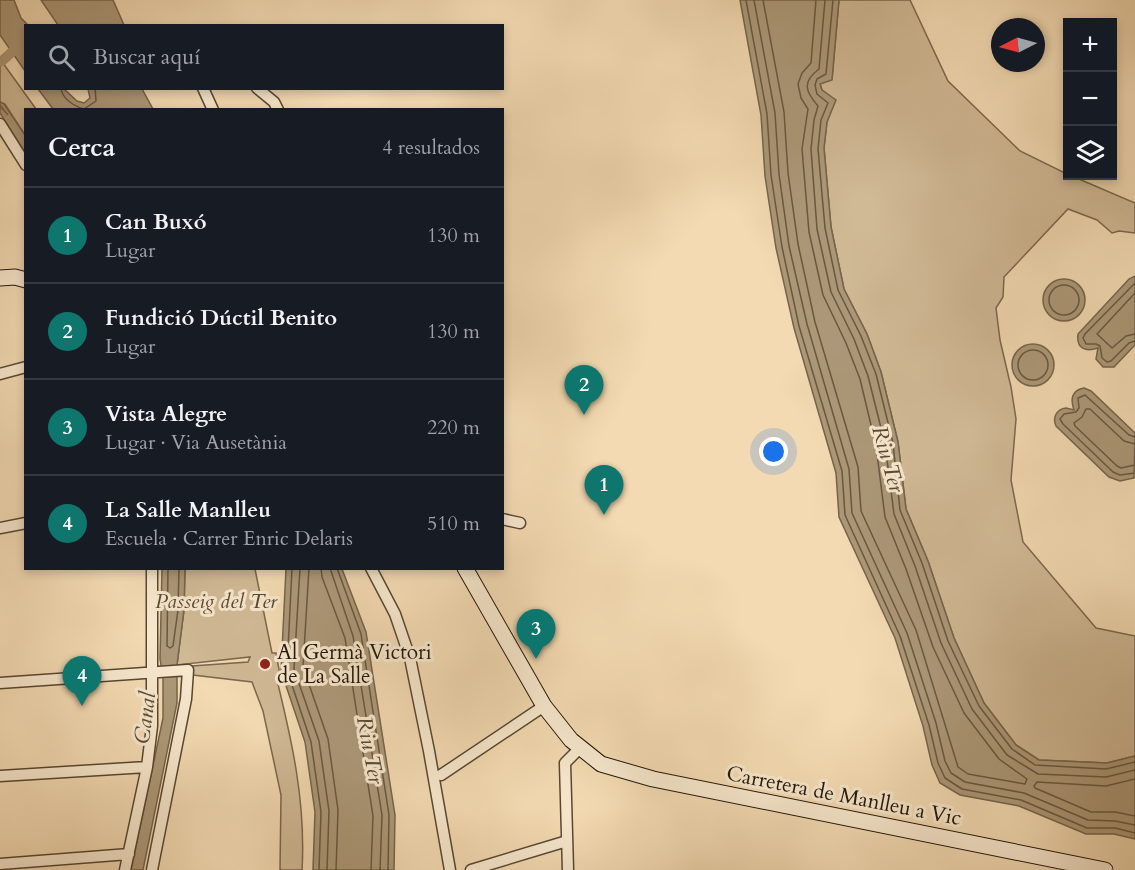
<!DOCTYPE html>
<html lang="es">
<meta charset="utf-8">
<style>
:root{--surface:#171b24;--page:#242831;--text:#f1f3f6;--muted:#9ea1a6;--line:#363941;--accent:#0f766e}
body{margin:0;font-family:Cardo,serif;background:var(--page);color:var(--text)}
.controls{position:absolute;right:18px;top:18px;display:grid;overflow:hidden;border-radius:0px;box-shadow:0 3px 9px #0003}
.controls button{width:54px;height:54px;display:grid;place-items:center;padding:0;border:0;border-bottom:2px solid var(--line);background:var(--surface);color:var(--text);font:30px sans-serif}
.compass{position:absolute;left:991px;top:18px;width:54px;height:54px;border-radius:50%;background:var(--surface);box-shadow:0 3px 9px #0003;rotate:264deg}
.you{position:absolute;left:774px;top:452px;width:21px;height:21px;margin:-15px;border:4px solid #fff;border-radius:50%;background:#1a73e8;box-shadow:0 0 0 9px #1a73e833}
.badge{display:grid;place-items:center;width:39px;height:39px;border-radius:50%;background:var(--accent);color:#fff;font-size:20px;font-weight:700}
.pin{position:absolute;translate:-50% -50px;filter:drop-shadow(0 2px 3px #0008)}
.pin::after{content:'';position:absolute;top:32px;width:21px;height:18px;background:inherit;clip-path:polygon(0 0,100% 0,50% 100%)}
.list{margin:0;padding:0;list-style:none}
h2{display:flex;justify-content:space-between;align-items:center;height:78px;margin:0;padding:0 24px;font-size:26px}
h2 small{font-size:20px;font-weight:400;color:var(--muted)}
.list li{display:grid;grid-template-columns:39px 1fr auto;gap:18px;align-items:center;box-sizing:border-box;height:96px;padding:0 24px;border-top:2px solid var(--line)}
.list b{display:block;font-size:22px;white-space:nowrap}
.list p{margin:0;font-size:20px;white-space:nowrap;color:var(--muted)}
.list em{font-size:20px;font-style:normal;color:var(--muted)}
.icon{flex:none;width:33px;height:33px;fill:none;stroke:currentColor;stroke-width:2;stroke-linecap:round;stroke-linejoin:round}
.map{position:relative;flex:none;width:1135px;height:870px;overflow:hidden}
.search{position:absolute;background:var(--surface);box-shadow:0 3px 9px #0003;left:24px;top:24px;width:480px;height:66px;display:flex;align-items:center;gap:15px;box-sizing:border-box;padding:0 21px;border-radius:0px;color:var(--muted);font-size:22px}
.panel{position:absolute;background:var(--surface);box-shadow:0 3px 9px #0003;left:24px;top:108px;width:480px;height:462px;border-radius:0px}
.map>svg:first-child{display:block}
.green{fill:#d0b995;stroke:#7a684e;stroke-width:1.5}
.water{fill:#ac9878;stroke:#75644b;stroke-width:1.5}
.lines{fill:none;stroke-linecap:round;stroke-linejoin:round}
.shore{stroke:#685840;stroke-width:1.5}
.canal{stroke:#ac9878;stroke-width:10}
.street-casing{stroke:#574832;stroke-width:13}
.secondary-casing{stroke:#231708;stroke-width:17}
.street{stroke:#f7e7cd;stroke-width:10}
.secondary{stroke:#f7e7cd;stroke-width:15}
.poi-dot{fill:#8f2418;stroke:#f7e7cd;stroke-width:2}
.labels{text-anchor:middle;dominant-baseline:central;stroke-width:6;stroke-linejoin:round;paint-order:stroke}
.park-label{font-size:21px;font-style:italic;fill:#574832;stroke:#f7e7cd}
.poi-label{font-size:21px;fill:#231708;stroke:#f7e7cd;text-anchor:start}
.street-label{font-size:21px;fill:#231708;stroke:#f7e7cd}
.water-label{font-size:22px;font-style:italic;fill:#5a4b35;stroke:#f7e7cd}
</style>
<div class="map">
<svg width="1135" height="870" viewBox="0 0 1135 870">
<rect width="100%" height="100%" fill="#f3dab2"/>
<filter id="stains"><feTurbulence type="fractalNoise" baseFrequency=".00333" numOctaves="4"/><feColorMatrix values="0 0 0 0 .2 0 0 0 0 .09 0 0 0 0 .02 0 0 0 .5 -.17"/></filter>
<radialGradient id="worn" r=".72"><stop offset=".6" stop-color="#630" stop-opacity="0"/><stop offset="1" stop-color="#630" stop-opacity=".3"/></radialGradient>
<path class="green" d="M839,0H910L948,81L1020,151L1067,174L1068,176H1072L1135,203V233L1119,231L1112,233L1097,220L1068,209L1004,277L1003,297L996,308L1000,340L1011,387L1016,419L1011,480L1023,542L1096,628L1135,636V756L1107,763L1039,760L1016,745L984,703L954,638L928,561L906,509L898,442L881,372L867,334L844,289L831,227L824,148L827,122L835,100L822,90L820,84L832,79Z
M0,59L36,109L26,110L25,135L5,104L0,102Z
M185,569H255L272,653H276L280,675L276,676C292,741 306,803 302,870H280L281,795L263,711L252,682L193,675L192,666L248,662L250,657L177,665L184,610Z"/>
<path class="water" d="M0,0H14L21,18L28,25L26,26L25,71L0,35Z
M41,0H113L124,25H58Z
M740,0H839L832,80L820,84L822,90L836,100L827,122L824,148L831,227L844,289L867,334L881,372L898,442L906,509L928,561L954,638L984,703L1016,745L1039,760L1107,763L1135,756V839L1114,834H1086L1019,806L960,795L940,783L932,765L923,726L895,638L839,517L836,473L794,328L776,248L765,176L761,115Z
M38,89H64L77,101L84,103L90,98L88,89H142L153,109H53Z
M0,102L4,104L25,135V153L0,113V106L8,115L0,105Z
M1135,276V345L1114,367H1103L1096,359L1098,348C1086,352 1076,349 1078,334L1129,279Z
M1043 300a21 21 0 1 1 42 0a21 21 0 1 1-42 0Z
M1012 365a21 21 0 1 1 42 0a21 21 0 1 1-42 0Z
M1084,388L1091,391L1135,433L1134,478L1120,481L1109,477L1056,426C1052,417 1057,409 1066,408L1074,410C1070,399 1072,390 1084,388Z
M162,569H185L184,610L177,665V703L143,870H131L163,718V677L160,659Z
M286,569H342L366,632L395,815L394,870H313L315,812L305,742L281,671Z"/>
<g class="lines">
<path class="shore" d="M746,0L767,114L771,175L782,247L799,326L842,471L845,515L900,636L929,725L938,763L945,778L962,789L1021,800L1087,828H1115L1135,833
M754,0L775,113L779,174L789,246L807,324L849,469L852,513L907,633L936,723L945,761L951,773L965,782L1024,793L1088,820L1115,821L1135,825
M763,0L784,112L788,173L798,244L815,322L858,467L861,511L916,630L958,767L968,774L1025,784L1027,779L999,759L964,713L933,647L906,569L885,517L876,446L860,379L846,343L823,295L809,232L802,149L808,109L801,98L798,84L802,73L811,63L816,0
M825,0L819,69C802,82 805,91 818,106L814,120L811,149L817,229L831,292L854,339L868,376L885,444L894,514L915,566L941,643L972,709L1007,755L1038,774L1106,777L1135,770
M833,0L826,74L817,79L815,85L817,94L828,103L821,120L818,149L825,228L838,290L861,336L876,374L893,443L900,510L922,563L948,641L979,706L1012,749L1035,765L1106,769L1135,762
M61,88C62,99 74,106 84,109L96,101L95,88
M1135,283L1085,334L1083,338L1086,344H1096L1100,346L1102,358L1107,362L1111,361L1129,343L1135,341
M1049 300a15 15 0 1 1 30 0a15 15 0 1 1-30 0Z
M1135,293L1097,334L1112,348L1126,336L1135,334
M1018 365a15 15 0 1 1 30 0a15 15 0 1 1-30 0Z
M1135,437L1129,435L1085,395L1078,398L1079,408L1076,412L1064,414L1060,419L1063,424L1113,472L1120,475L1135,473
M1135,444L1124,441L1090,409H1086L1082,417L1074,423L1075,426L1117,466L1121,468L1135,465
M168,568L167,646L170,648L173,646L178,610L179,568
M292,568L287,670L311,742L321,812L319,870
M300,568L294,669L319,741L329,811L327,870
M309,568L303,667L328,739L338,810L336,870
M321,568L322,577L345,638L373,816L371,870
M330,568L353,636L382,815L380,870
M337,568L361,634L389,815L388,870
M1135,779L1106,786L1037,782L1034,786L1035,788L1091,812H1115L1135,816"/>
<path class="canal" d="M2,61L12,52L19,42"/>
<defs>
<path id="street" d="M203,88L213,110
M257,88L274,102L278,110
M0,124L26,165
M0,374L26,367
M502,519L520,523
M0,528L26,523
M371,568L395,614L410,658L429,751L450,870
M0,683L188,670L186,699L152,870
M441,775L544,706
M0,776L147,767
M0,864L129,854
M125,870L147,767L152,726V568
M471,870L567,841
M568,870L565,763L580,748"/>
<path id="secondary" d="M0,278L15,277L26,280
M465,568L544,706L571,740L601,764L653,779L1105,870"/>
</defs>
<use href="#street" class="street-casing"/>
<use href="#secondary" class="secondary-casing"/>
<use href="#street" class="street"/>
<use href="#secondary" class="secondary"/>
</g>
<circle class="poi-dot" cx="265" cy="664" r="6"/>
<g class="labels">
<g class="park-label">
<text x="216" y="601">Passeig del Ter</text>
</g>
<g class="poi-label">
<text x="277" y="652">Al Germà Victori<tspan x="277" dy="24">de La Salle</tspan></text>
</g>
<g class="street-label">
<text transform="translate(844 796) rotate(11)">Carretera de Manlleu a Vic</text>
</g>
<g class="water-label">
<text transform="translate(888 459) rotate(74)">Riu Ter</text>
<text transform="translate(145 718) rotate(-83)">Canal</text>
<text transform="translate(370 750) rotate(79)">Riu Ter</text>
</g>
</g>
<rect width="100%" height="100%" filter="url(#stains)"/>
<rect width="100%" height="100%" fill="url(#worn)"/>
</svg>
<div class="controls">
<button>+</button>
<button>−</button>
<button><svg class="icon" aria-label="layers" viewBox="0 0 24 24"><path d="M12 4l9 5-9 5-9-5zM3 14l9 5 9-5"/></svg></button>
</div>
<svg class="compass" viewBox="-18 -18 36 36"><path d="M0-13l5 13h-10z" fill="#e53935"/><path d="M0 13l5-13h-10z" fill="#9ea1a6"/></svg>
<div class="you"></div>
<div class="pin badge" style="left:604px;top:515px">1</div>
<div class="pin badge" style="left:584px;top:415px">2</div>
<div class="pin badge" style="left:536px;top:659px">3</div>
<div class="pin badge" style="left:82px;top:706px">4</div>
<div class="search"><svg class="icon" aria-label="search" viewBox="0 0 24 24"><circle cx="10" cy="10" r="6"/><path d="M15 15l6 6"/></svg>Buscar aquí</div>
<section class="panel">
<h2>Cerca<small>4 resultados</small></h2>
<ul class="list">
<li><span class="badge">1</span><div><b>Can Buxó</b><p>Lugar</p></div><em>130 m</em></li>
<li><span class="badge">2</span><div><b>Fundició Dúctil Benito</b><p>Lugar</p></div><em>130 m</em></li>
<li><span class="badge">3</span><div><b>Vista Alegre</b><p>Lugar · Via Ausetània</p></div><em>220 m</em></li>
<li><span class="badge">4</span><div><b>La Salle Manlleu</b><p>Escuela · Carrer Enric Delaris</p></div><em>510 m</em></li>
</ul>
</section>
</div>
